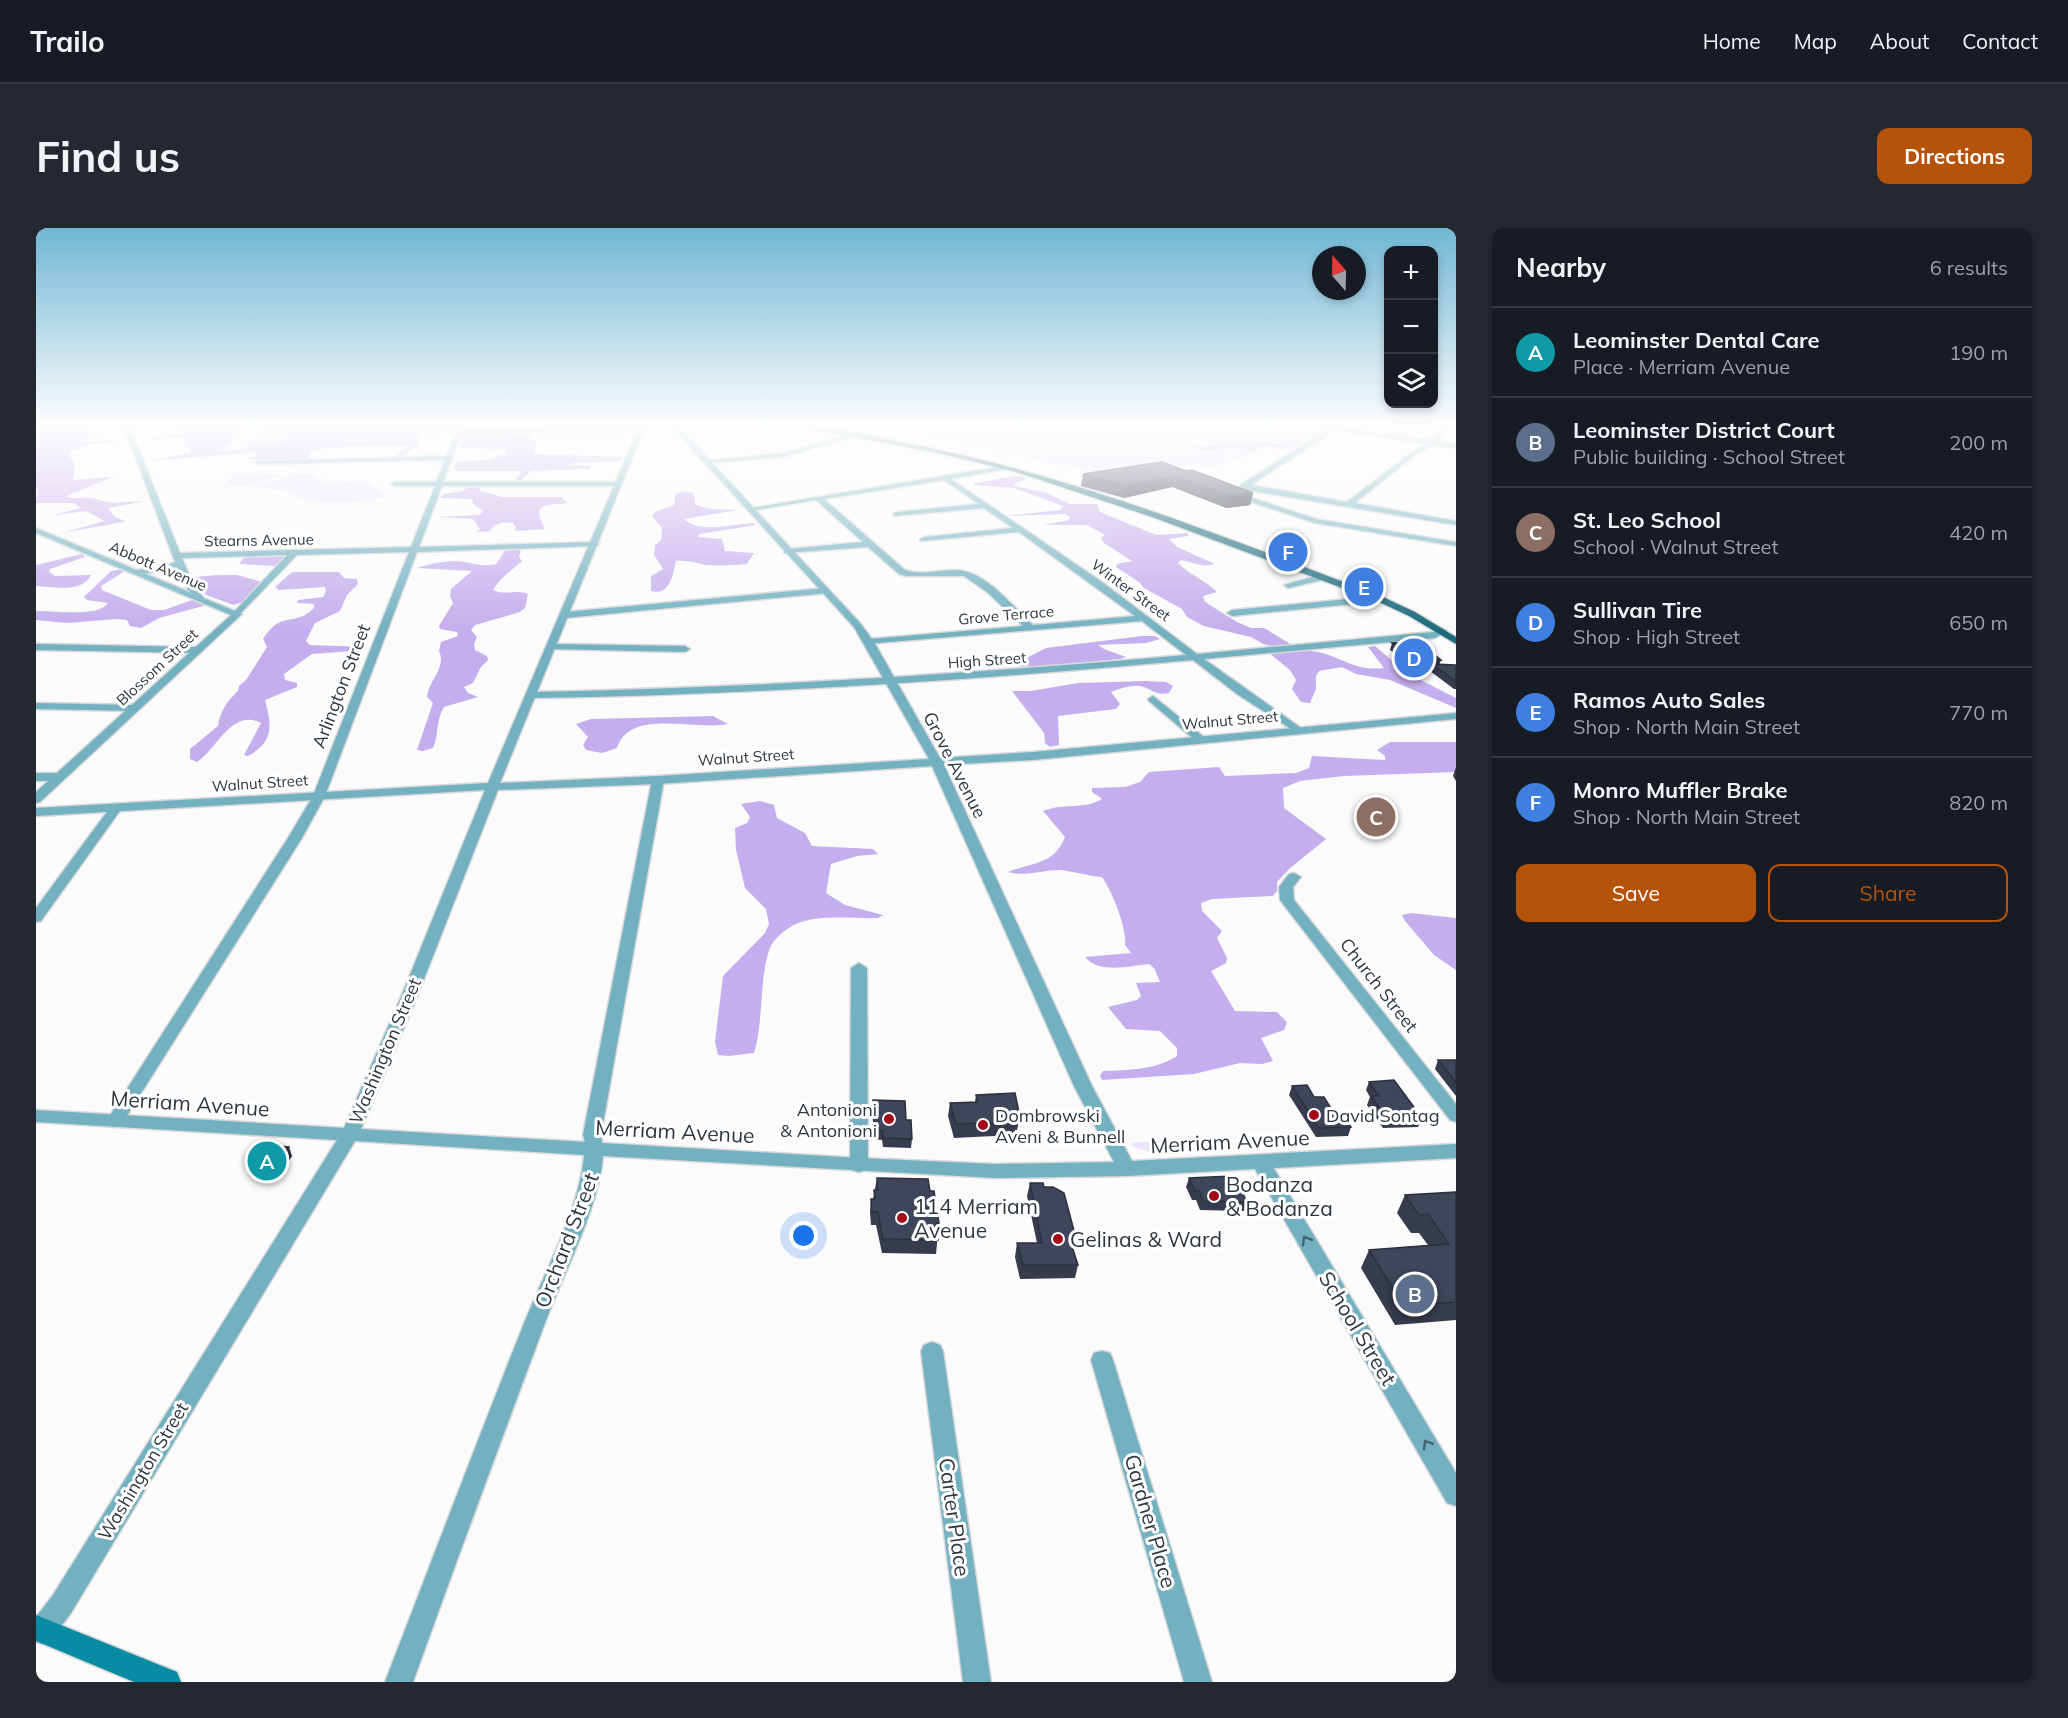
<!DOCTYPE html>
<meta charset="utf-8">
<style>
:root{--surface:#171b24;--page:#242831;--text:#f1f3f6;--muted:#9ea1a6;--line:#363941;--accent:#b45309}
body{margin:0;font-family:Mulish,sans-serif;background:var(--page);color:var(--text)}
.controls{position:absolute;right:18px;top:18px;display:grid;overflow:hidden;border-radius:12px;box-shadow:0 3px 9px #0003}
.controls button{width:54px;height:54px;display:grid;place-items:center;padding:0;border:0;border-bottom:2px solid var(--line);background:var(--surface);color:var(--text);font:30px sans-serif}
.compass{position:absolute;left:1276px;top:18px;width:54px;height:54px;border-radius:50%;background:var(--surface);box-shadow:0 3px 9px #0003;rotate:340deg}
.you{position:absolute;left:768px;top:1008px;width:21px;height:21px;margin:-15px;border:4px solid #fff;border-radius:50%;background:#1a73e8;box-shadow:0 0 0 9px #1a73e833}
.badge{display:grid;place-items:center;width:39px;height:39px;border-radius:50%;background:var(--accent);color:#fff;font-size:20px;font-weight:700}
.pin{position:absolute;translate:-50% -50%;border:3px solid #fff;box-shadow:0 2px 6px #0006}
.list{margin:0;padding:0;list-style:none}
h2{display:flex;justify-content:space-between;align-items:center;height:78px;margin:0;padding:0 24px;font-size:26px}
h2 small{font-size:20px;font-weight:400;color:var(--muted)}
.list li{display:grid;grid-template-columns:39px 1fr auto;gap:18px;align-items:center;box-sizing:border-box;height:90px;padding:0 24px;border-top:2px solid var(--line)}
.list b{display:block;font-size:22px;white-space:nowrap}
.list p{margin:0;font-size:20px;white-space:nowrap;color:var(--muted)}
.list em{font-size:20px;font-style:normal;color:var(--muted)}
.actions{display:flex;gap:12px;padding:18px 24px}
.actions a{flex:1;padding:14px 0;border:2px solid var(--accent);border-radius:12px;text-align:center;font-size:21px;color:var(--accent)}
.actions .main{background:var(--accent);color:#fff}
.icon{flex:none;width:33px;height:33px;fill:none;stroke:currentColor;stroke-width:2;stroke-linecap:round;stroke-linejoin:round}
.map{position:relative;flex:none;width:1420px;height:1454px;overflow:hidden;border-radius:12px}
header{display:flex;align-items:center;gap:36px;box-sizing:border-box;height:84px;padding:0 30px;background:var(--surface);border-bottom:2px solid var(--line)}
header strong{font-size:28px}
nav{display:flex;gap:33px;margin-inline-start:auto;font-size:21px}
.intro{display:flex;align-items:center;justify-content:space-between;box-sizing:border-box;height:144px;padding:0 36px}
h1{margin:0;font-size:42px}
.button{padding:15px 27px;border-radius:12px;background:var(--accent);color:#fff;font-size:21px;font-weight:700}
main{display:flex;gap:36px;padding:0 36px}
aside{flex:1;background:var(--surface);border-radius:12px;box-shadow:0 3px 9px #0003}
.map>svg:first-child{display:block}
.green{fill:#ece4fc}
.forest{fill:#c5aeed}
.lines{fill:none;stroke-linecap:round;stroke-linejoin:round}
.minor-casing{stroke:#d6d8d9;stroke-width:3}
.tertiary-casing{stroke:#d6d8d9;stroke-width:3}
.secondary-casing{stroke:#d6d8d9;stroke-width:3}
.primary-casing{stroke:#d6d8d9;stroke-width:3}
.minor{fill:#73b1c1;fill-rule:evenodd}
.tertiary{fill:#73b1c1;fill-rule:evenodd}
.secondary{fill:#0a8ba4;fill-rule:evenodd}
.primary{fill:#1c6a7c;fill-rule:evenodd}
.wall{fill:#363b4d}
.shaded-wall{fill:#2c303f}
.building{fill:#3f455a;stroke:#2c303f;stroke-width:1.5}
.oneway{stroke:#46626c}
.poi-dot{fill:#a40a19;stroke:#fff;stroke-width:2}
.labels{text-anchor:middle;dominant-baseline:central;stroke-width:6;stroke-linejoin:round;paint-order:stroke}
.far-street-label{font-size:15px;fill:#2e373f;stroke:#fff}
.street-label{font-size:18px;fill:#2e373f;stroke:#fff}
.poi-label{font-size:18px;fill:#2e373f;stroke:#fff;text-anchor:start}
.near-street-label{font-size:21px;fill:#2e373f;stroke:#fff}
.near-poi-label{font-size:21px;fill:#2e373f;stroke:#fff;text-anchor:start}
</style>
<header>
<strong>Trailo</strong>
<nav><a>Home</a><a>Map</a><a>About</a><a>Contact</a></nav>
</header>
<div class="intro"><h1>Find us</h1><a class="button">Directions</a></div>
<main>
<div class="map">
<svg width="1420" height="1454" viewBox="0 0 1420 1454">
<rect width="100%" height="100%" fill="#fbfbfb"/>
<path class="green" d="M857,199H1278L1285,203L1251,224L1224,219L1209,229L1174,240L1160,235L1072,250L1024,234L1026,238L1043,242L901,209L907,207L899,209Z
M245,205L251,207L252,211C238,220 221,215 206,221L221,207Z
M247,246L222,256L188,260L194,249L201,247Z
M262,246H276L295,257L316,253H331L350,270L313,274H286L265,270L254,264L219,258Z
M1173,910L1179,919C1158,920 1107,931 1094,915Z"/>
<path class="forest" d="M0,199H49V203H86L59,208L53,213H86L53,217L34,223L33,227L39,236L37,252L77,249L30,268L36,270H56L74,275L110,273L72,280L79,289L89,293L87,294L26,305L69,293L50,283L18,287L44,280L38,275H0L2,261L0,259Z
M142,199H209L206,206L186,222C197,225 203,221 214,218C227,214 240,219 252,211L251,207L245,205L221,207L227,201L418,199L415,205L385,207L382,217L367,229L359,228L374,217L290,220L274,224L272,230L268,231H209L217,229L223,224L115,233L155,224L147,209L105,213L142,206L144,204Z
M582,203H586L588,206L511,208L505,210L502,206Z
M490,205L500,213L499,226L588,229L582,233L537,235L533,237L554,238V241L495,243L484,253L480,252L486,243H422L418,240L420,234L450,232L469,226L470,224L468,221L423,220L427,206Z
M1261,212L1267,213L1254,221L1228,217L1219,223L1202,220L1166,222L1156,219L1228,214L1249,217L1251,215L1248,213Z
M979,248L992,250L978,256L979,258L1011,265L1034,276H1061L1064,284L1113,304L1121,307L1152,305V308L1133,311L1141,319L1179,336C1166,340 1157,334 1145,332L1142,335C1154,347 1169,352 1181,364L1167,368L1169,374L1201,394L1215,400H1228L1256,417L1239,419L1227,416L1215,409L1168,398L1151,389L1146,381L1108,360L1103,354L1080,339L1081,336L1096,333L1068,315L1065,310L1069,307L1051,297H1007L1033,292L1034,289L1029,286L969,288L1024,282L1027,278L978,260L937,257L939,255Z
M433,257L447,258L443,262L465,269H525L532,275C524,277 501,274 503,287C504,292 508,295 508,301L479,303L480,299L477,295C467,294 460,294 454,303L440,304L444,301L437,291L401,289L444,287L447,282L438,277L436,271L404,270L408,266L427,263Z
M650,264L658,265L659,276C673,283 686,281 702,282L648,291C663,306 698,296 717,295L721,297L663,306L662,309L686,311L689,323L718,325L711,336C697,337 684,338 670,337C659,335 652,332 640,333C637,347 634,368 615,363V348L627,341L618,327L619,317L625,312L626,300L616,288L619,284L638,277L640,265Z
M470,321H485L483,329L486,333C475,343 465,349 457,362C468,368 481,361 492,366L489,380L484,384L439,397L435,402L441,409L438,416L439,422L451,428L452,432L445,439L437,455L428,459L432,465L442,469L408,479C400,491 403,506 397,520L387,523L381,522L397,475L391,469C392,453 411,440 403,423L405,414L422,408L421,404L404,401L403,398L417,375L414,368L415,361L436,343L381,340C393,336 408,333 421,333C435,334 446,340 460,336Z
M46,326L49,329L14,341L13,344L19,348L55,347C47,365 17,359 0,358V337Z
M249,328L243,338H238L203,336L209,329Z
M88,341L89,343L65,358L66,362L115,382H128L156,372L171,377L123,390L105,400L94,398L91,392L80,391L31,395L0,392V383C17,382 63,390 72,375L51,372L48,369L75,343Z
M256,344H303L308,350L321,351L322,356L311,367L304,383L279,395L270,413L274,417L330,419L329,422L276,426L248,446L249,452L261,455V459L229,472C236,497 238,514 212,528L208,527L225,495C196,480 181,521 161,534L154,531V521L182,498C184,483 192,472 202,463L203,458L210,452L231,419L227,411C246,381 258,400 278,380V376L261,375L262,372L287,369L290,363L289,359L243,362L239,359Z
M183,347H201L226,354L206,374L198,377L170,367L164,363L158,349Z
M1106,408H1119L1124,411L1110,415L1062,417L1068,421L1090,429L1084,431L1001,439L975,438L1010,420Z
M1339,418L1371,445L1420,470V480L1354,452L1320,446L1306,439L1283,443L1280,448V461L1274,475L1265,474L1256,461L1260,452L1254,442L1233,425C1246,424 1262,421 1275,423C1303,426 1317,444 1348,440L1332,419Z
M1109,453L1130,454L1137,458L1133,465C1118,468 1117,461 1104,458C1095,457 1083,461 1075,464L1084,476L1080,481L1022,488L1023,517L1014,519L1009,515L1008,505L976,463H995L1042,455Z
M677,488L692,496C658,503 594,480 581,520L566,525L550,522L547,517L552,509L540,496L555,491Z
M1354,514H1420V544L1308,548L1264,553L1247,560L1248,580L1290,611L1253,641L1241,654V663L1237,668L1176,671L1165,675L1166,683L1186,703L1181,710L1191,730L1190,735L1175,743L1199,783L1241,784L1251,794L1248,802L1225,810L1237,833L1226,836L1204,835L1158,846L1066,852L1064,848L1067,843C1092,842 1120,842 1141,828V820L1124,803L1090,801L1072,779L1101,772L1105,768L1100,755L1124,754L1118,740L1113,736C1093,738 1063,746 1049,729L1095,725L1089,717C1091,700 1076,663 1066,649C1052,648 1036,643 1024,642C1006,642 989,649 972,644C997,634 1018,637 1029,609L1007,583C1026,575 1048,582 1066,571L1056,564V560L1089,559L1104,554L1113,544L1183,539L1189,548L1260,545L1273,540L1276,528L1349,532V528L1341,522Z
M724,573L738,577L741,590L769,605L776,618L837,621L842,626L821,628L795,636L790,665L809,677L847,687L842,690C817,691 784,686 760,696C751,700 737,711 734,720C723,749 728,792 718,825L693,828L682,827L679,814L687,748L729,705L733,696L730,681L709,660L700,622L699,600L711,595L714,589L705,576Z
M1375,685L1420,690V742L1398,727L1369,693L1366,687Z"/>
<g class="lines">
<defs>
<path id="minor" d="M88,199H94L144,325L375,319L399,258H359L355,256L359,254H400L409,232L222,236L220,233L410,228L420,204L423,202L602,199L608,201L425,206L407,254H583L587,256L583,258H406L383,319L559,314L563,316L559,318L381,324L289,568L266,610L85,897L79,899L73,897L70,893L73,889L252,610L277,568L373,324L261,327L201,389L196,386L198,384L251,327L146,330L159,360L168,370L163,373L151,361L141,339L129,344L100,346V342L127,339L139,334Z
M1286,199H1303L1395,212L1410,199H1417L1401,213L1420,216V220L1397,217L1380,226L1319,275L1420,293V297L1204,261V257L1292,201ZM1299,202L1390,216L1376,224L1311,274L1215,257Z
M815,206L817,209L747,229L670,235L667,233L747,225Z
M968,238L970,241L915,251L1066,354L1161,426L1397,404L1406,400L1411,403L1399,410L1168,431L1265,500L1267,502L1261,505L1201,466L1157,432C937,452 717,467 496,470L491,467L496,464C714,460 932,446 1150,427L1106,393L830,416L828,414L833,411L987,398L951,364L928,348H870L863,346L832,319L748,325V321H751L827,314L780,272L714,283L710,281ZM908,252L943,276L861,284L857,286L858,288L948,280L977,300L888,309L884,311L885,313L983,304L1099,388L997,397C976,378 951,344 921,342C904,341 886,348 869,342L788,271Z
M1196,263L1280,291L1420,314V318L1279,295L1193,267Z
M1283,347L1287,350L1286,352L1252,360L1248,357Z
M789,360L792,361V365L529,390L524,387L529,384Z
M1344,368L1347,369V373L1196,388L1191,385L1196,382Z
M0,416L162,419L167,422L162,425L0,422Z
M516,416L649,418L654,421L649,424L513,421V417Z
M1117,468L1168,509V513H1160L1113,473L1112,471Z
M0,475L99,477L104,480L99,483L0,481Z
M0,545H23L29,549L23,553H0Z
M622,548L628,552L565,907L567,921L564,926L558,928L552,926L547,907L616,552Z
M80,576L86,580L5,693L0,694V680L76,577Z
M1258,645L1265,649L1257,659L1258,672L1420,876V894L1414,892L1244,672L1243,659L1253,646Z
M823,735L831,740L832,937L830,942L823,944L816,942L814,937L815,740Z
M1224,927L1231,929L1420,1245V1278L1411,1275L1215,934L1217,929Z
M896,1114L904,1117L907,1123L955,1454H927L885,1123L888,1117Z
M1066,1123L1074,1125L1077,1132L1176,1454H1148L1055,1132L1058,1125Z"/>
<path id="tertiary" d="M603,199H609L464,555L622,548L893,531L818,399L636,199H643L824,395L838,414L904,530L997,524L1420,485V491L997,532L908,537L1056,858L1096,933L1420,916V930L1091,948L959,950L567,928C563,980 527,1046 509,1095C464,1215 420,1334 377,1454H349C395,1335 440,1216 487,1098C507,1047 544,981 548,927L319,913L35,1385L15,1412L6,1416L0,1414V1389L17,1367L301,912L0,894V882L308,900L365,769L449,562L0,588V580L452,555ZM896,538L1038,858L1078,934L959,936L823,930L325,901L381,769L462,562L622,556Z
M0,300L206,386L4,574L0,575V564L195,387L0,305Z"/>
<path id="secondary" d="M0,1387L141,1444L145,1454H98L0,1413Z"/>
<path id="primary" d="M764,199C804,199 846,210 885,218C1044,250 1196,312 1347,369L1379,384L1420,409V416L1373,388L1341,373L1116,289L980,244L902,225Z"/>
</defs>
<use href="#minor" class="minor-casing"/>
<use href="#tertiary" class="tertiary-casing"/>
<use href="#secondary" class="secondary-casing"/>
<use href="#primary" class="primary-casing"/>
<use href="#minor" class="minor"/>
<use href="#tertiary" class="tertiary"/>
<use href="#secondary" class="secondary"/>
<use href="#primary" class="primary"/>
</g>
<path class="wall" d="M1150,243L1217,265L1214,277L1190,280L1136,259L1088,270L1045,258L1047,246Z
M1356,415L1405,432L1403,437H1420V461H1418L1394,443L1396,438L1377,439L1354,422Z
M1420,539V553L1417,548Z
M1402,832H1420V868L1399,841Z
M1333,854L1386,890L1382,899L1347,900L1331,877L1334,869L1330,862Z
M1256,858L1278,869L1315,899L1312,908L1280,909L1253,867Z
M940,867L984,889L981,902H979L978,907L918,910L912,888L914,875L939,874Z
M837,872L870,892L876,911L875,920L847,919L846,912L838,911L837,881Z
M210,928H256L246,942L235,940L231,945L218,943L217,938L213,937Z
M841,950L894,963L903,995L900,1026L846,1025L840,997H835L834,984L835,971H837Z
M1153,950L1209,966L1208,969L1211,974L1208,983L1164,982L1160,972H1156L1150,959Z
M994,955L1008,959L1040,1010L1037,1022L1042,1037L1039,1050L984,1051L979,1029L981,1015H1001L991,968Z
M1420,964V1092L1359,1097L1325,1040L1333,1022L1392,1017L1383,1005H1375L1361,985L1369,967Z"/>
<path class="shaded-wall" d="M1139,248L1136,259L1088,270L1090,258Z
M1217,265L1214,277L1190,280L1193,268Z
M253,919L256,928L246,942L243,933Z
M232,931L235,940L231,945L228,936Z"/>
<path class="building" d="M1126,234L1150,243L1156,242L1217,265L1193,268L1139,248L1090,258L1047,246Z
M1381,414L1405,432H1379L1356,415Z
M1396,436L1420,437V454Z
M1402,832H1420V854Z
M1358,852L1386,890L1351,891L1335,868H1343L1333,854Z
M1271,857L1278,869H1288L1299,887L1307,886L1315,899L1283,900L1256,858Z
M979,865L984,889H979L980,894L920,896L914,875L942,874L940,867Z
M837,872L869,873L870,892H875L876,911L847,910V903L838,902Z
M220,915L253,919L243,933L232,931L228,936L215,934L219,930L210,928Z
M1197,948L1209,966H1207L1211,974L1167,973L1163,963H1159L1153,950Z
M841,950L892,951L894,963H898L903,995H900L902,1012L847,1011L842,984H836L835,971H839L838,962H842Z
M994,955H1007L1008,959H1017L1028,965L1040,1010L1033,1009L1042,1037H987L981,1015H1006Z
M1420,964V1074L1368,1078L1333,1022L1413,1016L1392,986L1383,987L1369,967Z"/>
<defs><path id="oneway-chevron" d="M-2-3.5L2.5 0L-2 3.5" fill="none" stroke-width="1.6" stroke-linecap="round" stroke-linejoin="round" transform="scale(1.5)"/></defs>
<g class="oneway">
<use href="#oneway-chevron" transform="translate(1270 1012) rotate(-121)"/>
<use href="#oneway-chevron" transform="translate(1391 1216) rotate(-121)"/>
</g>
<linearGradient id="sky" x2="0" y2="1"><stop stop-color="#70b7d4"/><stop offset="0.49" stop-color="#fdfdfd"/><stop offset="1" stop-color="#fdfdfd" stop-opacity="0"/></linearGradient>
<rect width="1420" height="403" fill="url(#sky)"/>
<g class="poi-dot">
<circle cx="1278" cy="887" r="6"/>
<circle cx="853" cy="891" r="6"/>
<circle cx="947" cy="897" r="6"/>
<circle cx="1178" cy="968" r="6"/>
<circle cx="866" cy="990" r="6"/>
<circle cx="1022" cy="1011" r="6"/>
</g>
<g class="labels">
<g class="far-street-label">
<text transform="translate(223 312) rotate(-1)">Stearns Avenue</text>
<text transform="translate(122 338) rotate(23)">Abbott Avenue</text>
<text transform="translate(1095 362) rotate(36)">Winter Street</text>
<text transform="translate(970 387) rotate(-5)">Grove Terrace</text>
<text transform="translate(951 432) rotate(-4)">High Street</text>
<text transform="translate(121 439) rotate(-43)">Blossom Street</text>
<text transform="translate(1194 492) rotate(-5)">Walnut Street</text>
<text transform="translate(710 529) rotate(-4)">Walnut Street</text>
<text transform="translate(224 555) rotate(-4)">Walnut Street</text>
</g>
<g class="street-label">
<text transform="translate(305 458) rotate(-69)">Arlington Street</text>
<text transform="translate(919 537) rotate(63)">Grove Avenue</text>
<text transform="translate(1343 757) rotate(52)">Church Street</text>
<text transform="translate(349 823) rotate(-67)">Washington Street</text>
<text transform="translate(107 1243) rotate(-59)">Washington Street</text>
</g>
<g class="poi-label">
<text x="841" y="881" text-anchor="end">Antonioni<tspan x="841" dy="21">&amp; Antonioni</tspan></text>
<text x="959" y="887">Dombrowski<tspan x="959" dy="21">Aveni &amp; Bunnell</tspan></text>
<text x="1290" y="887">David Sontag</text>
</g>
<g class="near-street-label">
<text transform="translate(154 875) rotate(4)">Merriam Avenue</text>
<text transform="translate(639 903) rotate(3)">Merriam Avenue</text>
<text transform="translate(1194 913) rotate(-3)">Merriam Avenue</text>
<text transform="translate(530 1012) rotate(-69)">Orchard Street</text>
<text transform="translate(1322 1100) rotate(59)">School Street</text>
<text transform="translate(919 1289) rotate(82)">Carter Place</text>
<text transform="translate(1115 1293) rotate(74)">Gardner Place</text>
</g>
<g class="near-poi-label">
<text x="1190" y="956">Bodanza<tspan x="1190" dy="24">&amp; Bodanza</tspan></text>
<text x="878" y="978">114 Merriam<tspan x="878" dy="24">Avenue</tspan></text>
<text x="1034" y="1011">Gelinas &amp; Ward</text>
</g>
</g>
</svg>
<div class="controls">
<button>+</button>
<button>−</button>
<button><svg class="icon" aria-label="layers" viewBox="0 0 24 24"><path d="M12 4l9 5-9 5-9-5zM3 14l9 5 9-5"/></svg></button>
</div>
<svg class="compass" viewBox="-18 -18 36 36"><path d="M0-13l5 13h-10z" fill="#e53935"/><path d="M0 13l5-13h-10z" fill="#9ea1a6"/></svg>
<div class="you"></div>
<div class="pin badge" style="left:231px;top:933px;background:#0f9aa8">A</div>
<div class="pin badge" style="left:1379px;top:1066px;background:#5c6f8a">B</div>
<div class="pin badge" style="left:1340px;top:589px;background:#8d6e63">C</div>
<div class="pin badge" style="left:1378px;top:430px;background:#3f7fe0">D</div>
<div class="pin badge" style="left:1328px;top:359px;background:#3f7fe0">E</div>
<div class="pin badge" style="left:1252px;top:324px;background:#3f7fe0">F</div>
</div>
<aside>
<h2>Nearby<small>6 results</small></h2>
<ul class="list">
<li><span class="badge" style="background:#0f9aa8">A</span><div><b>Leominster Dental Care</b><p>Place · Merriam Avenue</p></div><em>190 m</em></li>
<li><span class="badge" style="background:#5c6f8a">B</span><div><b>Leominster District Court</b><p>Public building · School Street</p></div><em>200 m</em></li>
<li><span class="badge" style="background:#8d6e63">C</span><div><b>St. Leo School</b><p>School · Walnut Street</p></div><em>420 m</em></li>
<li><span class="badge" style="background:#3f7fe0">D</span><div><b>Sullivan Tire</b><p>Shop · High Street</p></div><em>650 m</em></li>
<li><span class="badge" style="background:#3f7fe0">E</span><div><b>Ramos Auto Sales</b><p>Shop · North Main Street</p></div><em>770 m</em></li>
<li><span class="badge" style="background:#3f7fe0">F</span><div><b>Monro Muffler Brake</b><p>Shop · North Main Street</p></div><em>820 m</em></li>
</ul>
<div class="actions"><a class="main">Save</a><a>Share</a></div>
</aside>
</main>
